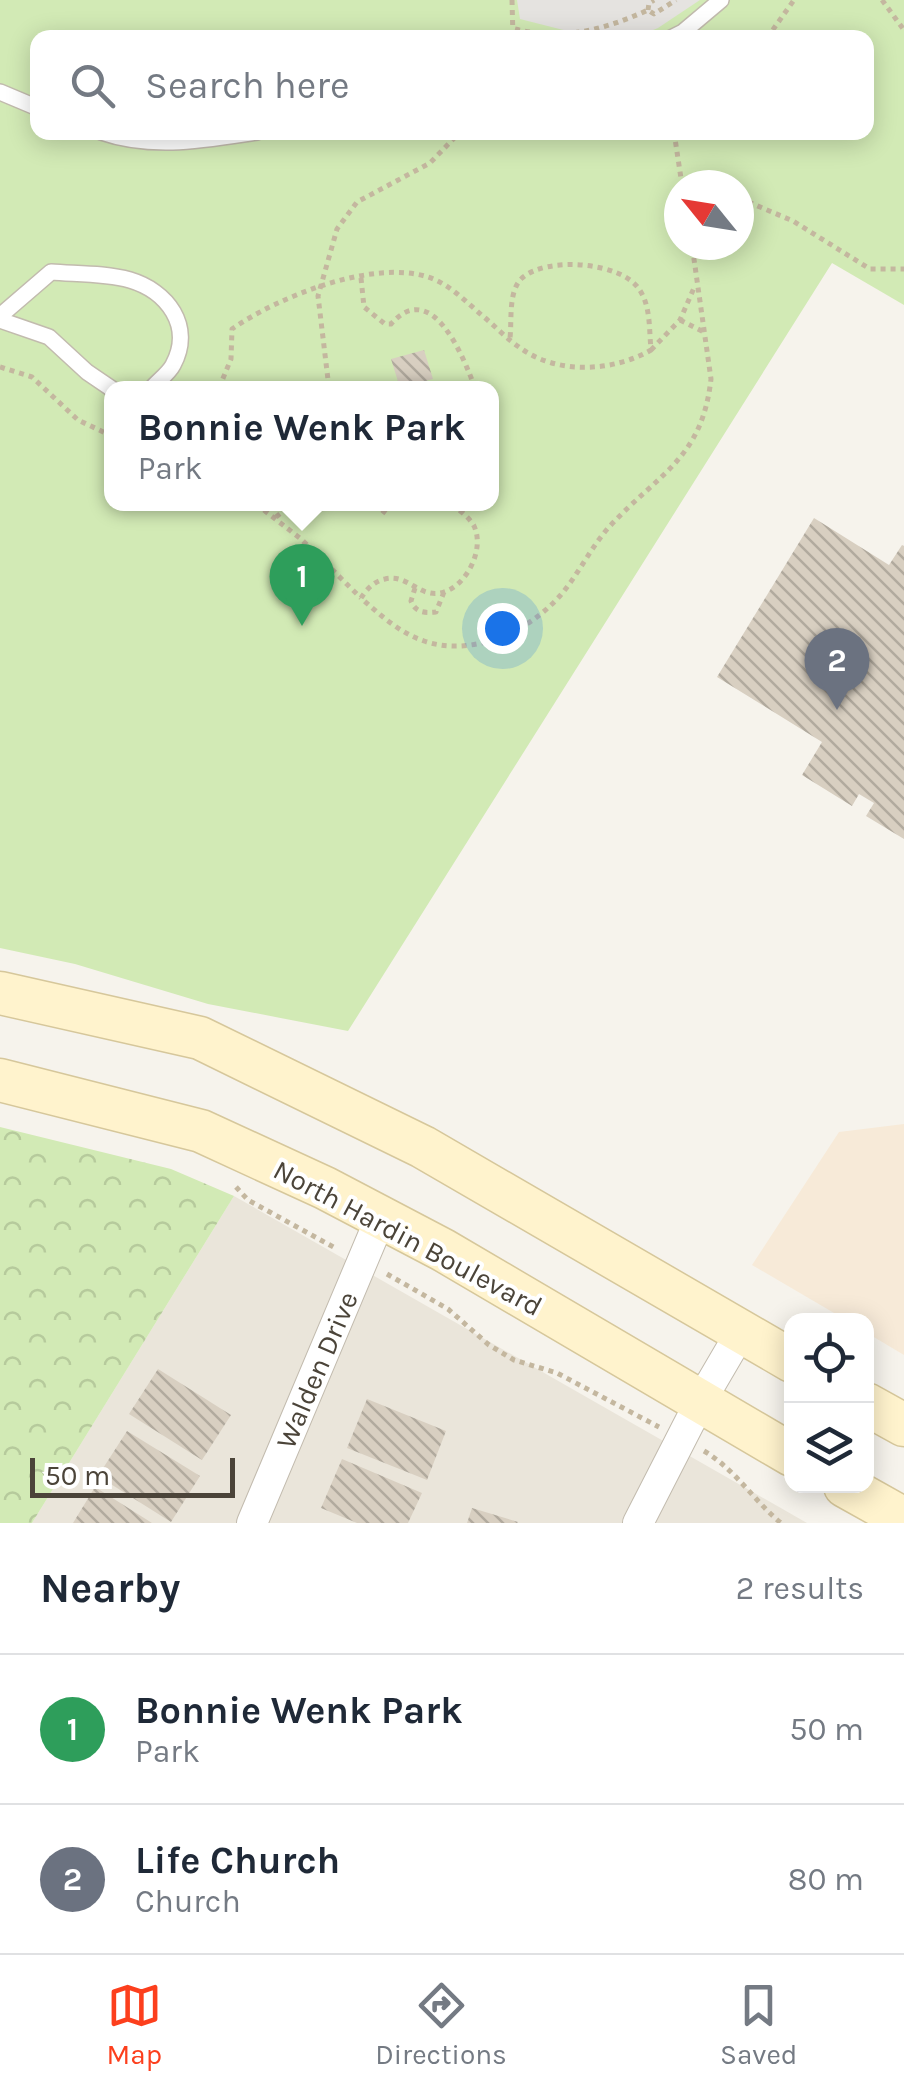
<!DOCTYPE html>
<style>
:root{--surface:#fff;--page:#f2f2f3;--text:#1f2937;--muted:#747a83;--line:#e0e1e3;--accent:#fc3f1d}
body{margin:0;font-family:Karla,sans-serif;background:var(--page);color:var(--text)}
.controls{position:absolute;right:30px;bottom:30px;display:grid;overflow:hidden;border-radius:20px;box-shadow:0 5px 25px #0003}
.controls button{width:90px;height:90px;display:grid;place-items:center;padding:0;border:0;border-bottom:2px solid var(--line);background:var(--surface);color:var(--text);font:50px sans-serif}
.compass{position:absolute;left:664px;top:170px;width:90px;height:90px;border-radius:50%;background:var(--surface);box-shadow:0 5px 25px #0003;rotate:300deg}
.scale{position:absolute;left:30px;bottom:25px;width:205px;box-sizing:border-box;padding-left:10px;border:5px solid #4b4439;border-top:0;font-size:28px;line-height:35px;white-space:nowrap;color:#4b4439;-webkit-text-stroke:8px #fff;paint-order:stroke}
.you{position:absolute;left:502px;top:628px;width:35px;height:35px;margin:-25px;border:8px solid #fff;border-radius:50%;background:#1a73e8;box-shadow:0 0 0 15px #1a73e833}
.badge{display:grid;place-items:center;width:65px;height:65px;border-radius:50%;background:var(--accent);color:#fff;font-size:32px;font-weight:700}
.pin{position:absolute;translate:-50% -82px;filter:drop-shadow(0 2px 5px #0008)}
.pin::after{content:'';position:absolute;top:52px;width:35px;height:30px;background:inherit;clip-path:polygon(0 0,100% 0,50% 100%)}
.popup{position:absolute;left:104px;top:381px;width:395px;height:130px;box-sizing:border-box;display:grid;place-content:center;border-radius:20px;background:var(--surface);filter:drop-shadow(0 2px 8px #0005);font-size:32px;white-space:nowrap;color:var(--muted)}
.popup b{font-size:38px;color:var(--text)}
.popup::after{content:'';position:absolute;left:50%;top:100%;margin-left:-20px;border:20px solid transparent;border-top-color:var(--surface)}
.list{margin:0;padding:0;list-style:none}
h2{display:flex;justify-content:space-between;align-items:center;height:130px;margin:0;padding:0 40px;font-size:42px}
h2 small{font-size:32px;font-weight:400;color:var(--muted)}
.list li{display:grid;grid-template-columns:65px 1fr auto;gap:30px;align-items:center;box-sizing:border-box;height:150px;padding:0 40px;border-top:2px solid var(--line)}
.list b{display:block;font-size:38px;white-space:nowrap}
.list p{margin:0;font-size:32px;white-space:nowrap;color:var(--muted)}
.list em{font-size:32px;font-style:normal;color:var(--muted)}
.icon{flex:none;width:55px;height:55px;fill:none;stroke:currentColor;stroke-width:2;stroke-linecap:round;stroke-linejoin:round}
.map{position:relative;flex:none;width:904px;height:1523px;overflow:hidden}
.search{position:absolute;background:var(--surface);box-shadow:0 5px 25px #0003;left:30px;right:30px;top:30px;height:110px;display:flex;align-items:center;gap:25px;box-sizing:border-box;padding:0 35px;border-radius:20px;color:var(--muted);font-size:38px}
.sheet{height:430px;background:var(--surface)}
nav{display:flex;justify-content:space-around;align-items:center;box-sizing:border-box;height:140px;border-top:2px solid var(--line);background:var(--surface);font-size:28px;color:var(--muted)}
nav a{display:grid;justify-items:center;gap:5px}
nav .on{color:var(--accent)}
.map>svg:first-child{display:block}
.residential{fill:#eae5da}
.commercial{fill:#f7ead8}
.forest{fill:url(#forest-crowns)}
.park{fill:#d2eab5;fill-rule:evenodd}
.parking{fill:#e5e3e0}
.building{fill:url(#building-back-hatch)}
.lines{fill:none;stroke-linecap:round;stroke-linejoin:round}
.service-casing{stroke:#c2bbae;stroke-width:18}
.minor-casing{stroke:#c2bbae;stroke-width:32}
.secondary-casing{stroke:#d6c79b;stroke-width:45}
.path{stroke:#c4b79f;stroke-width:5;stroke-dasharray:5 5;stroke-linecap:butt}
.service{stroke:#fff;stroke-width:15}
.minor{stroke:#fff;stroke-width:30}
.secondary{stroke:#fff3cd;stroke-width:42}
.labels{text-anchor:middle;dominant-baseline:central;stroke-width:8;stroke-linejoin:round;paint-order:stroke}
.street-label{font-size:28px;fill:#4b4439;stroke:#fff}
</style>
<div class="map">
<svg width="904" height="1523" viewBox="0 0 904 1523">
<defs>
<pattern id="forest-crowns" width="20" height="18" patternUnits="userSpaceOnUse" patternTransform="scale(2.5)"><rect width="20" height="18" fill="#d2eab5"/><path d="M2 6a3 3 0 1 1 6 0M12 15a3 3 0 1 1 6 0" fill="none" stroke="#b6ca9c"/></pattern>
<pattern id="building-back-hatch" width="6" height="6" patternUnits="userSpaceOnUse" patternTransform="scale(2.5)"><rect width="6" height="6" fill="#d8cfc1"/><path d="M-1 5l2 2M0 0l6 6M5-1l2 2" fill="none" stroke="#b1aa9e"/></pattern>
</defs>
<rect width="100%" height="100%" fill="#f6f3ec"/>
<path class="residential" d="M234,1196L807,1523H32Z"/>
<path class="commercial" d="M904,1124V1355L867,1333L866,1320H846L752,1265L839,1132Z"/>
<path class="forest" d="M0,1127L171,1169L234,1196L32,1523H0Z"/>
<path class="park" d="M0,0H904V305L832,263L348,1031L208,1004L75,964L0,948ZM38,38H866V132H38ZM679,185H739V245H679ZM112,388H492V504H112Z"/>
<path class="parking" d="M517,0H700L658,28L636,37L595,38L520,19Z"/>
<path class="building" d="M424,350L433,379L400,388L391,359Z
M814,518L889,565L902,545L904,546V839L866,816L874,803L859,794L852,806L802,775L822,742L717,677Z
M158,1369L231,1415L202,1460L129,1414Z
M367,1399L446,1431L427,1480L347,1448Z
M127,1431L200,1476L171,1522L98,1476Z
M342,1459L422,1493L408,1523H357L321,1508Z
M95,1487L152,1523H73Z
M472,1508L518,1522L517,1523H467Z"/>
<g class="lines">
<defs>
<path id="service" d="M671,38L683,32L721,0
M0,92L38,108
M101,132C153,150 204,140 257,132
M0,316L51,272C76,274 105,273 130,280C167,291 194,326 173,365C169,373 158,381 152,388
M0,320L49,337L87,372L112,389"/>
<path id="minor" d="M252,1523L381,1217
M638,1523L700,1402L741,1332"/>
<path id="secondary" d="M0,993L200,1038L423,1147L792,1361
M0,1080L201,1131L325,1188L443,1250L792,1455
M866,1404L904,1425
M845,1486L904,1519"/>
</defs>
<use href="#service" class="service-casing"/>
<use href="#minor" class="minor-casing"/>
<use href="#secondary" class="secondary-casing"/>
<path class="path" d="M512,0L513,38
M882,0L904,30
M648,10L649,3L654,0
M515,29C562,41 604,30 648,10L654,14L676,0
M767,38L794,0
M674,132L682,185
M739,198L793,221L870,269H904
M361,278L364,307L385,324H391C432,277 464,358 475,388
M680,320L706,333
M651,350L680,320L694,288
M0,367L32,377L78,420L112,436
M219,388L231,359L232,329C278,297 372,259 428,277C450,284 467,303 484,317C496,327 507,339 519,347C556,375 613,372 651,350C649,330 651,306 639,289C621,262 547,256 522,278C508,291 512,320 510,338
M329,388L318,296L337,229L357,202L430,163L460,132
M256,504L301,539L361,598
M374,504L387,514
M452,504C459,510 469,517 474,526C485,549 467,585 444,592C420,600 408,573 385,579C374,581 366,590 361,598C380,615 400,633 424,641C467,656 519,636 551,605C575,583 588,550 610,526C659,473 702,459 711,379L692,245
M276,517L292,504
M415,588L411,601C416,613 424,613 436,612L444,592
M236,1187L248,1200L337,1249
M387,1274L448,1309L489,1345L514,1360L557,1373L659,1427
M704,1451C736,1470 753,1500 781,1523"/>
<use href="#service" class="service"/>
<use href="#minor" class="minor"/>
<use href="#secondary" class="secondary"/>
</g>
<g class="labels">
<g class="street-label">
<text transform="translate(408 1238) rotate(28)">North Hardin Boulevard</text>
<text transform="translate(317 1370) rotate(-67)">Walden Drive</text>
</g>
</g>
</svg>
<div class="controls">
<button><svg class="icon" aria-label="locate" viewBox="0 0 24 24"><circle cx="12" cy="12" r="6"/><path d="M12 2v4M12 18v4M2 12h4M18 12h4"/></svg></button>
<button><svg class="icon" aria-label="layers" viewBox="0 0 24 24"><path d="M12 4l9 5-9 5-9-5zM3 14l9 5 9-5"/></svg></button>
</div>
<svg class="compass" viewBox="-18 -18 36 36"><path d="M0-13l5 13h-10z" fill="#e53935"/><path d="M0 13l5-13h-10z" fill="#747a83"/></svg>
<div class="scale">50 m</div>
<div class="you"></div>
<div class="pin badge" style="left:302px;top:626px;background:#2e9e5b">1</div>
<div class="popup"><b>Bonnie Wenk Park</b>Park</div>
<div class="pin badge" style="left:837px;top:710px;background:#6b7280">2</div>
<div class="search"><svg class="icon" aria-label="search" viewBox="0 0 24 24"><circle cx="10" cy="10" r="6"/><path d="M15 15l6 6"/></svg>Search here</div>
</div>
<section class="sheet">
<h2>Nearby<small>2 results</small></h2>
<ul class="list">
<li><span class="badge" style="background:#2e9e5b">1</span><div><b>Bonnie Wenk Park</b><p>Park</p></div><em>50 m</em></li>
<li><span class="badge" style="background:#6b7280">2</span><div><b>Life Church</b><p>Church</p></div><em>80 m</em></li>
</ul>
</section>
<nav>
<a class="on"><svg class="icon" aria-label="map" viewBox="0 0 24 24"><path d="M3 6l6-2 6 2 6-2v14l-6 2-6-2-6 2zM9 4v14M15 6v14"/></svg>Map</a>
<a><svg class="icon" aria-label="directions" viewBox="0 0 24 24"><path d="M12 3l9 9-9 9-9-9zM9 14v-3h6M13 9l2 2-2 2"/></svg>Directions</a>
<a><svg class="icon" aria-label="saved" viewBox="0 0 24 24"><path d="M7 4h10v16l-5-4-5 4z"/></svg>Saved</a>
</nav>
